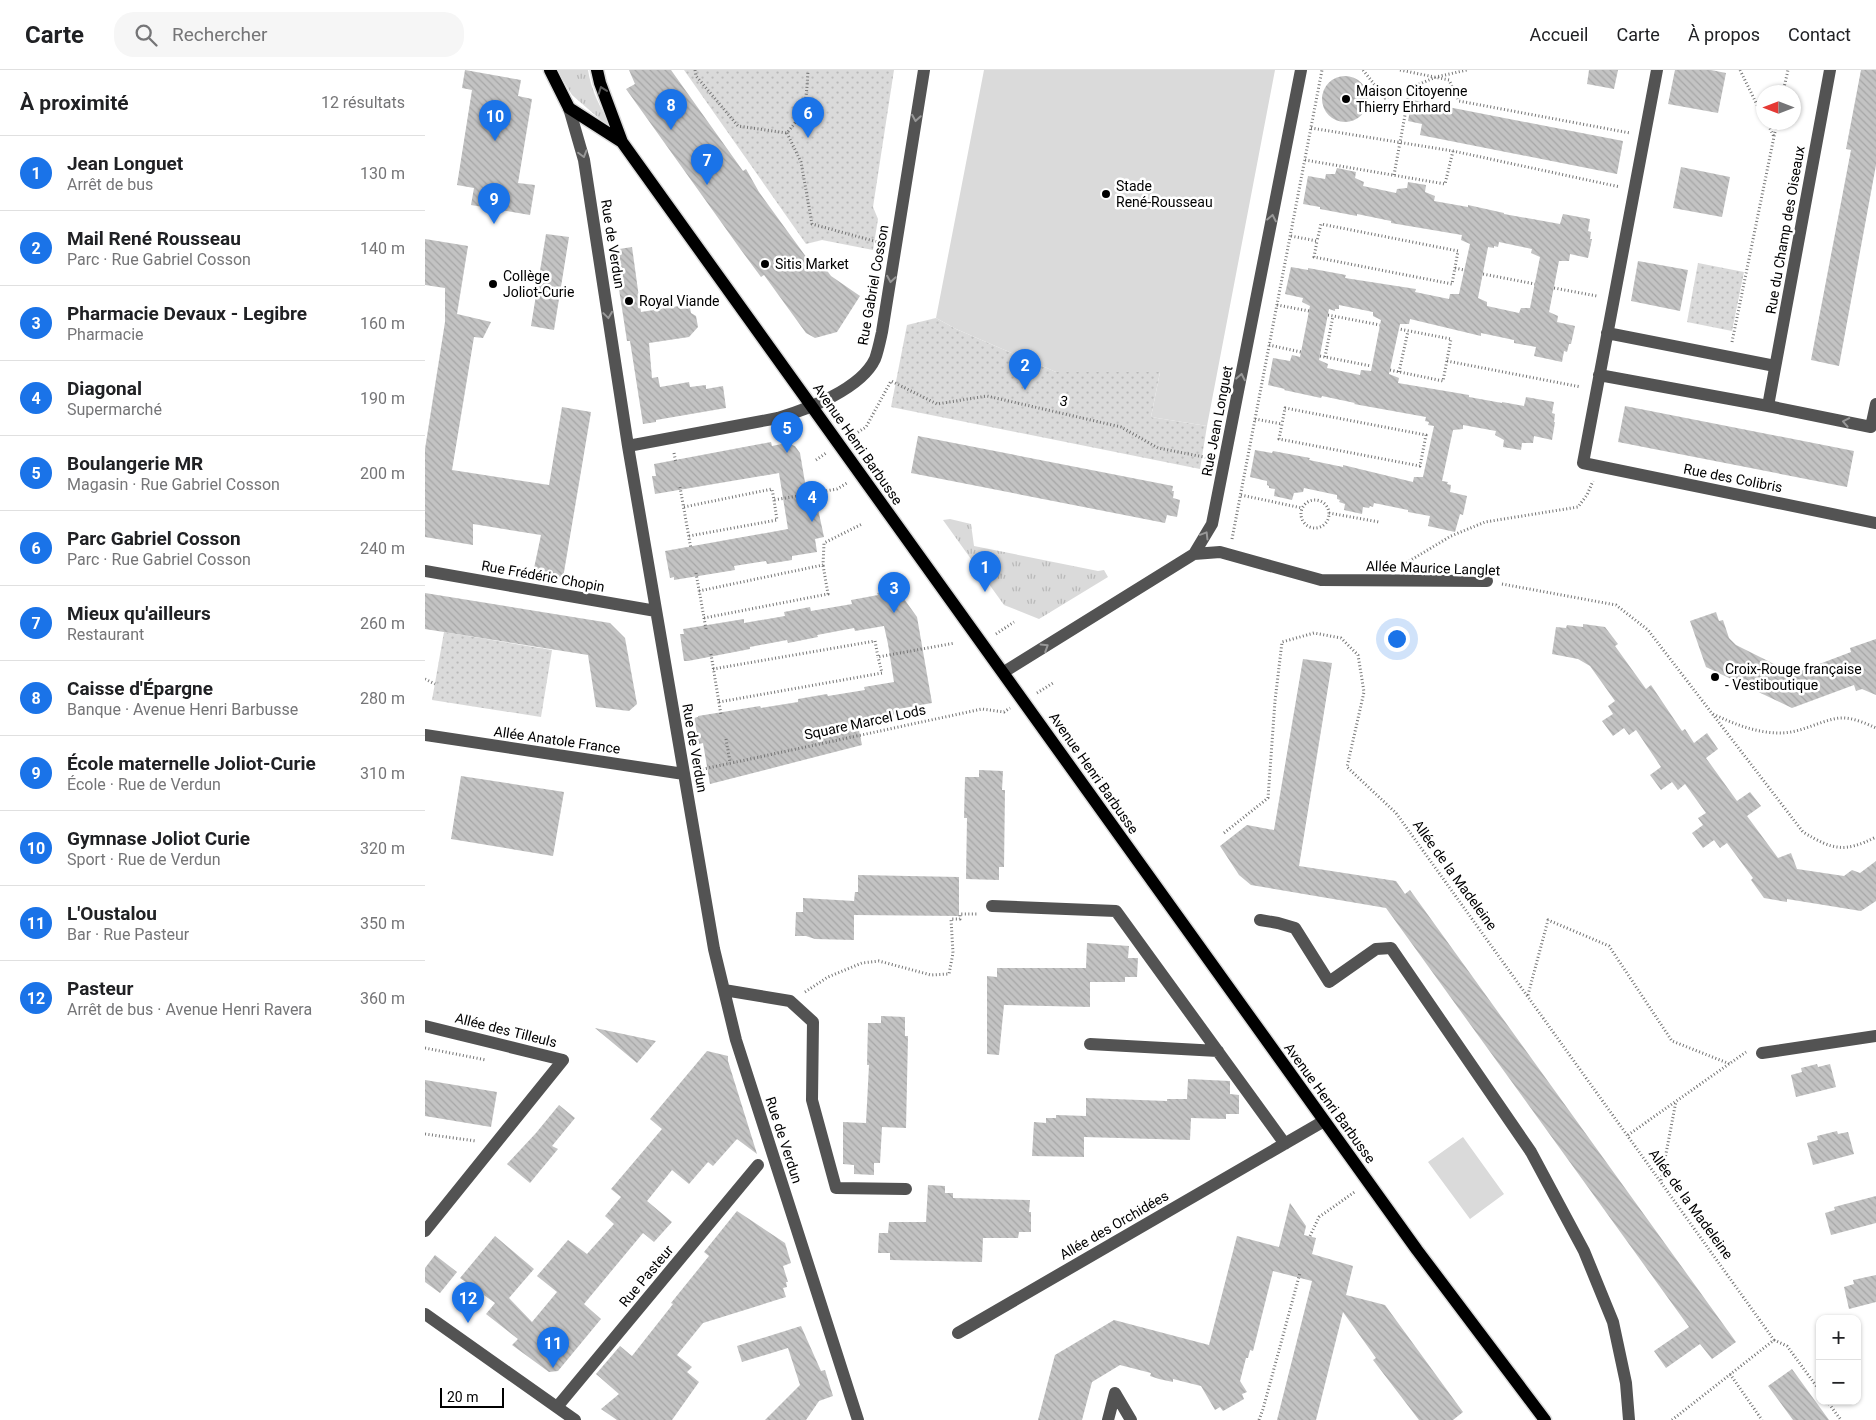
<!DOCTYPE html>
<html lang="fr">
<meta charset="utf-8">
<style>
:root{--surface:#fff;--page:#f6f6f6;--text:#202124;--muted:#757577;--line:#e0e0e0;--accent:#1a73e8}
body{margin:0;font-family:Roboto,sans-serif;background:var(--page);color:var(--text)}
.controls{position:absolute;right:15px;bottom:15px;display:grid;overflow:hidden;border-radius:10px;box-shadow:0 1px 4px #0004}
.controls button{width:45px;height:45px;display:grid;place-items:center;padding:0;border:0;border-bottom:1px solid var(--line);background:var(--surface);color:var(--text);font:25px sans-serif}
.compass{position:absolute;left:1331px;top:15px;width:45px;height:45px;border-radius:50%;background:var(--surface);box-shadow:0 1px 4px #0004;rotate:270deg}
.scale{position:absolute;left:15px;bottom:12px;width:64px;box-sizing:border-box;padding-left:5px;border:2px solid #000;border-top:0;font-size:14px;line-height:18px;white-space:nowrap;color:#000;-webkit-text-stroke:4px #fff;paint-order:stroke}
.you{position:absolute;left:971px;top:568px;width:18px;height:18px;margin:-12px;border:4px solid #fff;border-radius:50%;background:#1a73e8;box-shadow:0 0 0 8px #1a73e833}
.badge{display:grid;place-items:center;width:32px;height:32px;border-radius:50%;background:var(--accent);color:#fff;font-size:16px;font-weight:700}
.pin{position:absolute;translate:-50% -41px;filter:drop-shadow(0 1px 2px #0008)}
.pin::after{content:'';position:absolute;top:26px;width:18px;height:15px;background:inherit;clip-path:polygon(0 0,100% 0,50% 100%)}
.list{margin:0;padding:0;list-style:none}
h2{display:flex;justify-content:space-between;align-items:center;height:65px;margin:0;padding:0 20px;font-size:21px}
h2 small{font-size:16px;font-weight:400;color:var(--muted)}
.list li{display:grid;grid-template-columns:32px 1fr auto;gap:15px;align-items:center;box-sizing:border-box;height:75px;padding:0 20px;border-top:1px solid var(--line)}
.list b{display:block;font-size:19px;white-space:nowrap}
.list p{margin:0;font-size:16px;white-space:nowrap;color:var(--muted)}
.list em{font-size:16px;font-style:normal;color:var(--muted)}
.icon{flex:none;width:28px;height:28px;fill:none;stroke:currentColor;stroke-width:2;stroke-linecap:round;stroke-linejoin:round}
.map{position:relative;flex:none;width:1451px;height:1350px;overflow:hidden}
header{display:flex;align-items:center;gap:30px;box-sizing:border-box;height:70px;padding:0 25px;background:var(--surface);border-bottom:1px solid var(--line)}
header strong{font-size:24px}
nav{display:flex;gap:28px;margin-inline-start:auto;font-size:18px}
.search{width:350px;height:45px;background:var(--page);display:flex;align-items:center;gap:12px;box-sizing:border-box;padding:0 18px;border-radius:20px;color:var(--muted);font-size:19px}
main{display:flex}
aside{flex:1;background:var(--surface)}
.map>svg:first-child{display:block}
.grass{fill:url(#grass-tufts)}
.park{fill:url(#park-dots)}
.pitch{fill:#dadada}
.building{fill:url(#building-back-hatch);fill-rule:evenodd}
.lines{fill:none;stroke-linecap:round;stroke-linejoin:round}
.major-casing{stroke:#dbdbdb;stroke-width:15}
.path{stroke:#757575;stroke-width:3;stroke-dasharray:1 2.5;stroke-linecap:butt}
.minor{stroke:#535353;stroke-width:12}
.major{stroke:#000;stroke-width:12}
.oneway{stroke:#595959}
.oneway2{stroke:#989898}
.poi-dot{fill:#000;stroke:#fff;stroke-width:2}
.labels{text-anchor:middle;dominant-baseline:central;stroke-width:5;stroke-linejoin:round;paint-order:stroke}
.poi-label{font-size:14px;fill:#000;stroke:#fff;text-anchor:start}
.street-label{font-size:14px;fill:#000;stroke:#fff}
</style>
<header>
<strong>Carte</strong>
<div class="search"><svg class="icon" aria-label="search" viewBox="0 0 24 24"><circle cx="10" cy="10" r="6"/><path d="M15 15l6 6"/></svg>Rechercher</div>
<nav><a>Accueil</a><a>Carte</a><a>À propos</a><a>Contact</a></nav>
</header>
<main>
<aside>
<h2>À proximité<small>12 résultats</small></h2>
<ul class="list">
<li><span class="badge">1</span><div><b>Jean Longuet</b><p>Arrêt de bus</p></div><em>130 m</em></li>
<li><span class="badge">2</span><div><b>Mail René Rousseau</b><p>Parc · Rue Gabriel Cosson</p></div><em>140 m</em></li>
<li><span class="badge">3</span><div><b>Pharmacie Devaux - Legibre</b><p>Pharmacie</p></div><em>160 m</em></li>
<li><span class="badge">4</span><div><b>Diagonal</b><p>Supermarché</p></div><em>190 m</em></li>
<li><span class="badge">5</span><div><b>Boulangerie MR</b><p>Magasin · Rue Gabriel Cosson</p></div><em>200 m</em></li>
<li><span class="badge">6</span><div><b>Parc Gabriel Cosson</b><p>Parc · Rue Gabriel Cosson</p></div><em>240 m</em></li>
<li><span class="badge">7</span><div><b>Mieux qu'ailleurs</b><p>Restaurant</p></div><em>260 m</em></li>
<li><span class="badge">8</span><div><b>Caisse d'Épargne</b><p>Banque · Avenue Henri Barbusse</p></div><em>280 m</em></li>
<li><span class="badge">9</span><div><b>École maternelle Joliot-Curie</b><p>École · Rue de Verdun</p></div><em>310 m</em></li>
<li><span class="badge">10</span><div><b>Gymnase Joliot Curie</b><p>Sport · Rue de Verdun</p></div><em>320 m</em></li>
<li><span class="badge">11</span><div><b>L'Oustalou</b><p>Bar · Rue Pasteur</p></div><em>350 m</em></li>
<li><span class="badge">12</span><div><b>Pasteur</b><p>Arrêt de bus · Avenue Henri Ravera</p></div><em>360 m</em></li>
</ul>
</aside>
<div class="map">
<svg width="1451" height="1350" viewBox="0 0 1451 1350">
<defs>
<pattern id="grass-tufts" width="24" height="20" patternUnits="userSpaceOnUse" patternTransform="scale(1.25)"><rect width="24" height="20" fill="#dadada"/><path d="M3 7l-1-3M5 7V3M7 7l1-3M15 17l-1-3M17 17v-4M19 17l1-3" fill="none" stroke="#b9b9b9"/></pattern>
<pattern id="park-dots" width="8" height="8" patternUnits="userSpaceOnUse" patternTransform="scale(1.25)"><rect width="8" height="8" fill="#dadada"/><path d="M2 2h.1M6 6h.1" fill="none" stroke="#b9b9b9" stroke-width="1.8" stroke-linecap="round"/></pattern>
<pattern id="building-back-hatch" width="6" height="6" patternUnits="userSpaceOnUse" patternTransform="scale(1.25)"><rect width="6" height="6" fill="#c3c3c3"/><path d="M-1 5l2 2M0 0l6 6M5-1l2 2" fill="none" stroke="#a6a6a6"/></pattern>
</defs>
<rect width="100%" height="100%" fill="#fff"/>
<path class="grass" d="M132,0H163C166,20 175,37 185,54V58L147,25Z
M525,449L546,454L549,476L673,501L679,500L683,507L614,549L579,535L518,450Z"/>
<path class="park" d="M259,0H469L448,137L453,149L448,180L397,170L381,174Z
M1273,193L1319,202L1307,261L1262,252Z
M511,248L531,259L631,302H735L726,347L782,356L775,399L466,337L482,255Z
M19,562L127,580L116,647L7,630Z"/>
<path class="pitch" d="M559,0H850L782,356L726,347L735,302H631L531,259L511,248Z
M1038,1067L1079,1124L1045,1149L1003,1092Z"/>
<path class="building" d="M40,0L96,10L93,26L107,29L93,113L110,115L105,145L46,135L49,118L32,115L47,20L37,18Z
M204,0H246L318,101L321,99L334,122L387,195L394,190L406,206L435,226L412,262L390,268L381,263L339,205L336,207L316,180L201,19L210,14Z
M1164,0H1193L1189,19L1162,14Z
M1250,0H1286L1301,3L1293,43L1243,34Z
M1436,0H1451V95L1414,296L1386,290L1426,80L1421,79Z
M897 29a23 23 0 1 1 46 0a23 23 0 1 1-46 0Z
M987,30L1198,71L1192,104L995,65L997,54L983,51Z
M1256,97L1305,107L1297,147L1248,138Z
M912,98L931,102L930,108L939,112L938,116L971,123L972,119L982,118L983,112L1001,115L1000,122L1010,126L1009,131L1043,137V135L1079,143V144L1135,154L1138,144L1165,149L1163,161L1166,162L1165,169H1167L1163,188L1145,184L1144,191H1134L1124,242L1133,246L1132,252L1150,256L1146,274H1144L1142,282L1139,281L1137,292L1109,286L1111,277L1089,273V270L1056,263V266L985,249L984,254H975L964,304L974,308L973,313L1044,325V327L1077,333V332L1099,336L1101,327L1129,332L1127,343L1130,344L1129,352H1130L1127,370L1109,366L1108,373H1097L1096,380L1078,377L1079,370L1070,365L1071,361L1038,355V359L1028,360L1017,411L1023,412L1022,414L1026,415L1025,422L1042,426L1038,445L1035,444L1030,462L1003,456L1005,446L983,442V440L949,433L948,437L945,436L944,438L938,437L937,444L919,440L920,434L914,432L915,430L912,429V425L879,418L878,422L869,423L867,430L849,426L850,419L844,418V416L842,415V411L825,407L830,380L847,383L848,381L885,388L884,390L918,397V395L988,412L989,407H998L1009,356L1003,355L1004,352L1000,351L1001,347L929,334L930,333L897,326L896,328L859,320L860,319L843,315L848,288L865,291L867,285L875,287L885,236L877,232L878,228L860,224L866,197L883,200V198L921,205L920,208L991,219L990,222L1024,229L1025,224H1034L1045,174L1036,170L1037,165L966,153V151L932,144V146L895,139V137L878,134L883,106L900,109L901,104H910ZM1074,172L1107,179L1106,183L1115,187L1105,238H1096L1094,243L1062,236V232L1053,228L1063,177L1069,178V176L1073,177ZM914,235L948,242V246L956,250L946,301L936,300L935,305L902,298L903,294L894,290L904,239L910,241V239H914Z
M121,164L144,167L129,260L106,256Z
M0,169L43,176L32,244L66,252L58,268L49,267L27,400L124,415L137,337L166,342L138,508L108,503L116,465L48,454V475L0,467V379L20,252V218L0,215Z
M207,177L216,242L254,236L255,239L265,238L266,243L271,246L273,257L264,267L224,273L227,308L233,307L235,317L264,312L265,317L281,315V319L298,316L301,338L231,350V352L218,354L205,271H202L188,180Z
M1213,191L1263,200L1255,241L1206,231Z
M1200,336L1429,381L1422,417L1193,372Z
M493,366L748,416L747,421H749L748,428L755,430L752,447L742,445L740,453L486,403Z
M346,372L347,376L361,373L370,376L375,383L384,436L392,434L399,467L390,469L392,482L367,486V490L342,494L341,491L309,496L310,500L249,510V507L245,508L240,481L363,459L354,403L230,424L227,406H231L229,394Z
M472,519L492,547L507,633L473,639V644L432,651L437,675L285,714L278,673L274,674L269,648L273,647V646L335,636L336,638L373,632V629L402,624L403,626L440,620L439,617L469,612L463,574L459,556L430,561L429,558L392,565L393,567L363,573L362,570L325,577V579L263,591H259L255,564H259L258,559L319,549V553L360,546L359,542L385,537L386,541L427,534L426,530L453,525L452,523Z
M0,523L185,553L200,568L212,634L204,641L171,637L163,585L0,559Z
M1291,542L1294,551L1298,550L1304,568L1311,575L1363,601H1375L1397,593L1426,582L1425,578L1451,569V625L1437,619L1431,621L1429,615L1367,638L1281,597L1265,551Z
M1158,554L1180,557L1193,574L1190,576L1221,619L1226,615L1257,661L1260,659L1269,673L1282,663L1293,679L1281,688L1312,731L1325,722L1336,736L1322,746L1353,788L1366,783L1372,799L1419,806L1427,800L1435,803L1451,791V831L1436,841L1362,829V832L1339,828L1326,810L1328,808L1302,773L1295,778L1289,770L1278,778L1267,763L1278,755L1273,748L1281,743L1260,714L1253,720L1247,712L1236,720L1225,705L1236,697L1211,660L1204,665L1199,658L1188,666L1177,651L1188,644L1183,636L1190,631L1165,596L1153,589L1127,584L1131,557L1141,558L1142,555L1158,557Z
M878,589L907,593L874,796L971,811L980,824L985,820L1311,1272L1287,1289L1275,1274L1241,1298L1229,1281L1264,1257L961,838L826,815L814,805L795,776L822,755L849,760Z
M554,700L578,701L577,720H580L579,797H574V810L541,809L542,748H539L540,707H554Z
M36,706L139,722L128,786L26,769Z
M433,805L534,807V846L429,845V870L390,869L381,866H370L371,842H378V828L429,831L430,822H433Z
M662,873L704,876L703,888H713L712,907H700V912H665V937L579,935L574,985L562,984V906L572,907V898H661Z
M456,946L480,947V966H483L481,1058L457,1057L455,1093H449V1105L429,1104V1095L418,1094V1052L441,1053L444,995H442L443,953H456Z
M170,958L231,971L212,993Z
M282,981L303,986V991L332,1084L312,1069L288,1096L283,1092L264,1114L247,1100L222,1131L247,1152L229,1172L218,1163L159,1234L176,1249L133,1301L124,1302L87,1275L93,1269L61,1244L70,1233L35,1208L70,1166L109,1199L84,1228L107,1252L132,1222L112,1206L143,1170L162,1184L189,1154L180,1146L196,1127L186,1119L237,1059L225,1049Z
M1392,994L1393,997L1405,994L1411,1017L1371,1027L1366,1005L1377,1002L1376,998Z
M763,1009L805,1011V1024L814,1025V1044H801V1049L766,1048L765,1070L659,1067V1087L607,1086L609,1052L621,1053V1048H631V1045L661,1046V1028L742,1031V1029H762Z
M0,1010L72,1022L66,1057L0,1046Z
M134,1035L150,1048L127,1076L133,1079L105,1113L82,1094L111,1063Z
M1412,1061L1413,1064L1423,1062L1429,1084L1388,1095L1382,1073L1393,1070L1392,1066Z
M503,1115L520,1116V1123H528V1128L605,1130L604,1142H606V1162H594L593,1168H558L557,1192L465,1190V1183H453L454,1163H463L464,1152H501Z
M1451,1126V1153L1406,1165L1400,1143L1410,1140L1409,1137Z
M865,1133L881,1156L879,1165L891,1168L887,1184L928,1196L921,1225L960,1235L1038,1342L1028,1350H994L948,1290L951,1288L918,1242L891,1350H852L887,1211L848,1201L828,1281L825,1280L823,1288H821L815,1311L822,1322L817,1324L819,1329L798,1341L795,1337L790,1340L776,1316L748,1309V1312L734,1309L725,1306L726,1303L695,1295L667,1312L657,1350H613L630,1285L689,1250L784,1275L812,1166L854,1177Z
M312,1141L360,1173L366,1193L358,1196L363,1212H361L362,1217L358,1218L361,1227L278,1253L252,1285L267,1297L262,1302L274,1312L247,1350H192L176,1339L194,1324L171,1304L195,1276L207,1286L248,1234L246,1233L284,1186L279,1182Z
M10,1185L32,1202L15,1223L0,1212V1198Z
M1451,1205V1232L1424,1239L1419,1217L1429,1214L1428,1210Z
M376,1256L396,1301L400,1300L408,1326L394,1331L381,1350H340L375,1315L363,1278L317,1292L312,1276Z
M1367,1299L1404,1350H1368L1343,1316Z"/>
<g class="lines">
<defs>
<path id="major" d="M125,0L144,38L197,72
M172,0L175,13L197,72L992,1180L1120,1350"/>
</defs>
<use href="#major" class="major-casing"/>
<path class="path" d="M270,0L271,6L313,56L362,63C382,39 381,31 383,1
M938,0L960,28L984,19
M975,0L1024,10L1034,31L1205,63
M1315,0L1338,47
M1358,22L1363,0
M1342,52L1349,67
M886,58L1028,81L1195,117
M362,63L376,92L387,154L456,173
M880,90L1020,114L1028,81
M969,105L985,18L1011,7L1042,0
M866,166L892,171L889,187L1027,214L1033,181L896,154L892,171
M1030,198L1039,200
M1058,204L1110,214
M1129,218L1172,226
M852,235L884,241
M903,245L955,255
M1307,272L1352,52
M844,275L876,282
M895,286L946,296
M900,287L908,246
M1022,291L1156,317
M965,300L1018,311L1026,269L974,259
M974,302L983,261
M830,349L857,354L854,369L995,396L1001,365L860,338L857,354
M427,366L441,357L466,311L512,334L562,326L696,357L733,378L784,388
M249,383L251,393
M391,390L401,383
M255,417L266,479
M816,425L877,438
M876 444a14 14 0 1 1 28 0a14 14 0 1 1-28 0Z
M259,437L347,419L349,430L412,419L422,413
M904,443L954,452
M264,466L352,450L349,430
M807,469L897,0
M981,493L1026,466L1060,452L1153,437L1162,425L1168,411
M271,503L281,559
M1077,514L1191,535L1223,560L1378,762C1408,780 1419,783 1451,767
M274,521L398,495L399,473L437,454
M279,548L403,524L398,495
M571,564L589,552
M286,584L296,645
M288,599L450,571L453,587L530,573
M0,609L10,614
M612,623L628,613
M294,632L457,603L453,587
M1288,644C1309,654 1331,663 1355,663C1376,663 1394,651 1414,648C1427,647 1440,653 1451,658
M301,669L305,692
M274,700L557,639L579,642L585,638
M799,763L843,728L850,631L857,572L889,563L916,568L933,585L939,622L922,697L971,743L1349,1270L1247,1350
M380,922L403,907L437,893L454,891L506,905L524,904L528,883L526,849H535V844H553
M1103,925L1123,850L1184,876L1247,971L1305,994
M0,978L61,990
M0,1064L51,1071
M1203,1065L1321,982
M1236,1110L1251,1031
M885,1166L894,1147L931,1121
M1349,1270L1362,1276L1395,1321
M1305,1304L1337,1350
M1402,1331L1416,1350
M834,1350L838,1339L875,1203"/>
<path class="minor" d="M1232,0L1158,393L1451,453
M144,38L159,90L203,376L289,879L311,970L433,1350
M1182,263L1350,296
M1174,305L1343,336L1405,0
M1343,336L1446,357L1451,334
M203,376L353,348C383,339 436,319 450,289C453,281 455,271 457,262L499,0
M769,484L795,482L896,510L1062,511
M0,501L231,541
M579,602L769,484L787,454L876,0
M0,665L259,704
M567,836L691,841L860,1074
M835,850L853,853L870,858L904,912L951,879L966,878L1106,1082L1159,1181L1188,1252L1201,1313L1204,1350
M299,920L365,931L388,952L387,1030L411,1118L481,1119
M0,956L138,990L0,1161
M665,974L793,981
M1337,983L1451,966
M0,1244L150,1350
M533,1263L899,1051
M132,1337L333,1095
M683,1350L690,1323L706,1350"/>
<use href="#major" class="major"/>
</g>
<defs><path id="oneway-chevron" d="M-2-3.5L2.5 0L-2 3.5" fill="none" stroke-width="1.6" stroke-linecap="round" stroke-linejoin="round" transform="scale(1.25)"/></defs>
<use class="oneway" href="#oneway-chevron" transform="translate(177 20) rotate(-110)"/>
<g class="oneway2">
<use href="#oneway-chevron" transform="translate(491 48) rotate(99)"/>
<use href="#oneway-chevron" transform="translate(158 84) rotate(74)"/>
<use href="#oneway-chevron" transform="translate(847 148) rotate(-79)"/>
<use href="#oneway-chevron" transform="translate(466 209) rotate(99)"/>
<use href="#oneway-chevron" transform="translate(183 245) rotate(82)"/>
<use href="#oneway-chevron" transform="translate(816 307) rotate(-79)"/>
<use href="#oneway-chevron" transform="translate(1421 352) rotate(-169)"/>
<use href="#oneway-chevron" transform="translate(780 465) rotate(-59)"/>
<use href="#oneway-chevron" transform="translate(620 577) rotate(-32)"/>
</g>
<g class="poi-dot">
<circle cx="921" cy="29" r="5"/>
<circle cx="681" cy="124" r="5"/>
<circle cx="340" cy="194" r="5"/>
<circle cx="68" cy="214" r="5"/>
<circle cx="204" cy="231" r="5"/>
<circle cx="1290" cy="607" r="5"/>
</g>
<g class="labels">
<g class="poi-label">
<text x="931" y="21">Maison Citoyenne<tspan x="931" dy="16">Thierry Ehrhard</tspan></text>
<text x="691" y="116">Stade<tspan x="691" dy="16">René-Rousseau</tspan></text>
<text x="350" y="194">Sitis Market</text>
<text x="78" y="206">Collège<tspan x="78" dy="16">Joliot-Curie</tspan></text>
<text x="214" y="231">Royal Viande</text>
<text x="1300" y="599">Croix-Rouge française<tspan x="1300" dy="16">- Vestiboutique</tspan></text>
</g>
<g class="street-label">
<text transform="translate(1360 160) rotate(-80)">Rue du Champ des Oiseaux</text>
<text transform="translate(188 174) rotate(81)">Rue de Verdun</text>
<text transform="translate(448 215) rotate(-80)">Rue Gabriel Cosson</text>
<text transform="translate(639 331) rotate(12)">3</text>
<text transform="translate(792 351) rotate(-79)">Rue Jean Longuet</text>
<text transform="translate(433 374) rotate(55)">Avenue Henri Barbusse</text>
<text transform="translate(1308 408) rotate(11)">Rue des Colibris</text>
<text transform="translate(1008 498) rotate(2)">Allée Maurice Langlet</text>
<text transform="translate(118 506) rotate(10)">Rue Frédéric Chopin</text>
<text transform="translate(440 652) rotate(-12)">Square Marcel Lods</text>
<text transform="translate(132 670) rotate(8)">Allée Anatole France</text>
<text transform="translate(270 678) rotate(80)">Rue de Verdun</text>
<text transform="translate(669 703) rotate(55)">Avenue Henri Barbusse</text>
<text transform="translate(1030 805) rotate(54)">Allée de la Madeleine</text>
<text transform="translate(81 960) rotate(14)">Allée des Tilleuls</text>
<text transform="translate(905 1033) rotate(54)">Avenue Henri Barbusse</text>
<text transform="translate(359 1070) rotate(72)">Rue de Verdun</text>
<text transform="translate(1266 1134) rotate(54)">Allée de la Madeleine</text>
<text transform="translate(689 1155) rotate(-30)">Allée des Orchidées</text>
<text transform="translate(221 1206) rotate(-50)">Rue Pasteur</text>
</g>
</g>
</svg>
<div class="controls">
<button>+</button>
<button>−</button>
</div>
<svg class="compass" viewBox="-18 -18 36 36"><path d="M0-13l5 13h-10z" fill="#e53935"/><path d="M0 13l5-13h-10z" fill="#757577"/></svg>
<div class="scale">20 m</div>
<div class="you"></div>
<div class="pin badge" style="left:560px;top:522px">1</div>
<div class="pin badge" style="left:600px;top:320px">2</div>
<div class="pin badge" style="left:469px;top:543px">3</div>
<div class="pin badge" style="left:387px;top:452px">4</div>
<div class="pin badge" style="left:362px;top:383px">5</div>
<div class="pin badge" style="left:383px;top:68px">6</div>
<div class="pin badge" style="left:282px;top:115px">7</div>
<div class="pin badge" style="left:246px;top:60px">8</div>
<div class="pin badge" style="left:69px;top:154px">9</div>
<div class="pin badge" style="left:70px;top:71px">10</div>
<div class="pin badge" style="left:128px;top:1298px">11</div>
<div class="pin badge" style="left:43px;top:1253px">12</div>
</div>
</main>
